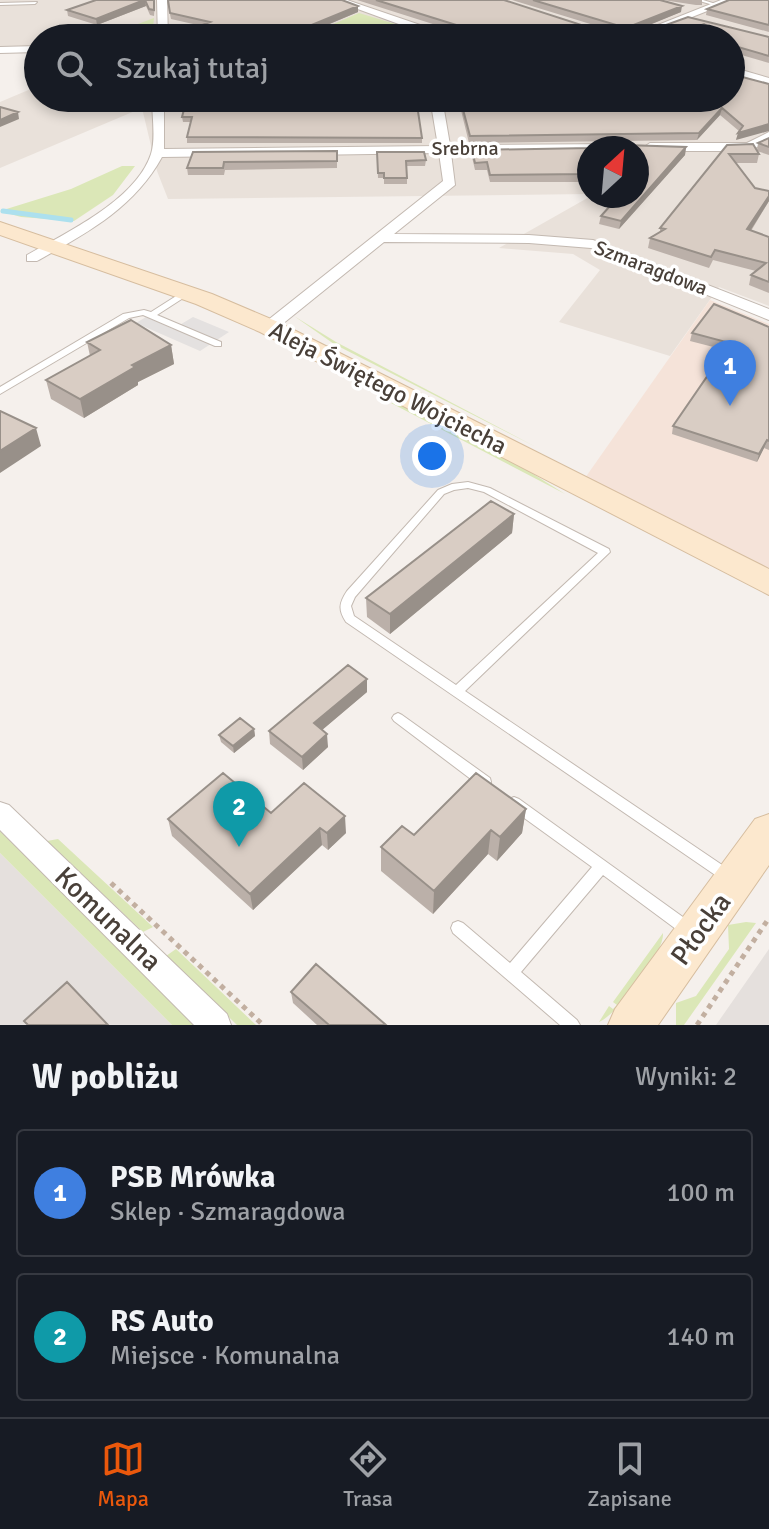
<!DOCTYPE html>
<html lang="pl">
<meta charset="utf-8">
<style>
:root{--surface:#171b24;--page:#20242c;--text:#f1f3f6;--muted:#9ea1a6;--line:#363941;--accent:#ea580c}
body{margin:0;font-family:Signika,sans-serif;background:var(--page);color:var(--text)}
.compass{position:absolute;left:577px;top:136px;width:72px;height:72px;border-radius:50%;background:var(--surface);box-shadow:0 4px 12px #0003;rotate:26deg}
.you{position:absolute;left:432px;top:456px;width:28px;height:28px;margin:-20px;border:6px solid #fff;border-radius:50%;background:#1a73e8;box-shadow:0 0 0 12px #1a73e833}
.badge{display:grid;place-items:center;width:52px;height:52px;border-radius:50%;background:var(--accent);color:#fff;font-size:26px;font-weight:700}
.pin{position:absolute;translate:-50% -66px;filter:drop-shadow(0 2px 4px #0008)}
.pin::after{content:'';position:absolute;top:42px;width:28px;height:24px;background:inherit;clip-path:polygon(0 0,100% 0,50% 100%)}
.list{margin:0;padding:0;list-style:none}
h2{display:flex;justify-content:space-between;align-items:center;height:104px;margin:0;padding:0 32px;font-size:34px}
h2 small{font-size:26px;font-weight:400;color:var(--muted)}
.list li{display:grid;grid-template-columns:52px 1fr auto;gap:24px;align-items:center;box-sizing:border-box;height:128px;margin:0 16px 16px;padding:0 16px;border:2px solid var(--line);border-radius:8px}
.list b{display:block;font-size:30px;white-space:nowrap}
.list p{margin:0;font-size:26px;white-space:nowrap;color:var(--muted)}
.list em{font-size:26px;font-style:normal;color:var(--muted)}
.icon{flex:none;width:44px;height:44px;fill:none;stroke:currentColor;stroke-width:2;stroke-linecap:round;stroke-linejoin:round}
.map{position:relative;flex:none;width:769px;height:1025px;overflow:hidden}
.search{position:absolute;background:var(--surface);box-shadow:0 4px 12px #0003;left:24px;right:24px;top:24px;height:88px;display:flex;align-items:center;gap:20px;box-sizing:border-box;padding:0 28px;border-radius:44px;color:var(--muted);font-size:30px}
.sheet{height:392px;background:var(--surface)}
nav{display:flex;justify-content:space-around;align-items:center;box-sizing:border-box;height:112px;border-top:2px solid var(--line);background:var(--surface);font-size:22px;color:var(--muted)}
nav a{display:grid;justify-items:center;gap:4px}
nav .on{color:var(--accent)}
.map>svg:first-child{display:block}
.residential{fill:#e9e1da}
.commercial{fill:#f5e3d9}
.industrial{fill:#e5e0dd}
.green{fill:#dbe7b7}
.parking{fill:#e4e1e0}
.lines{fill:none;stroke-linecap:round;stroke-linejoin:round}
.stream{stroke:#ace0ee;stroke-width:5}
.lane-casing{stroke:#c3b9b1;stroke-width:2}
.street-casing{stroke:#c3b9b1;stroke-width:2}
.secondary-casing{stroke:#d6bd9f;stroke-width:2}
.path{stroke:#c2afa0;stroke-width:5;stroke-dasharray:5 5;stroke-linecap:butt}
.lane{fill:#fff;fill-rule:evenodd}
.street{fill:#fff;fill-rule:evenodd}
.secondary{fill:#fce8ce;fill-rule:evenodd}
.wall{fill:#bbb0a9}
.shaded-wall{fill:#989089}
.building{fill:#d9cdc4;stroke:#989089;stroke-width:2;fill-rule:evenodd}
.labels{text-anchor:middle;dominant-baseline:central;stroke-width:7;stroke-linejoin:round;paint-order:stroke}
.far-street-label{font-size:20px;fill:#494039;stroke:#fff}
.street-label{font-size:24px;fill:#494039;stroke:#fff}
.near-street-label{font-size:28px;fill:#494039;stroke:#fff}
</style>
<div class="map">
<svg width="769" height="1025" viewBox="0 0 769 1025">
<rect width="100%" height="100%" fill="#f5f0ec"/>
<path class="residential" d="M0,0H769V306L719,287L670,356L559,322L600,270L573,254L499,248L591,196H637V148H589V194L168,199L157,171L142,108L0,168V102L38,86V98H731V38H38V48H0Z"/>
<path class="commercial" d="M710,300L769,324V573L585,478Z"/>
<path class="industrial" d="M0,853L172,1025H0Z
M769,949V1025H716Z"/>
<path class="green" d="M359,13L402,26L417,38H301Z
M154,18L152,38H76L106,27L119,31Z
M122,166H135L113,195L74,221L21,217L0,211L71,189Z
M294,316L336,342L536,447L334,344Z
M391,403H399L530,472L565,494Z
M0,831L197,1025H172L0,853Z
M58,839L153,927L143,932L47,841Z
M746,922L756,923L684,1025H676V1003L696,996L729,949L728,925Z
M663,933C665,952 617,1015 599,1022L609,1006L613,1009L617,1005L613,1002Z
M176,949L256,1025H237L166,956Z"/>
<path class="parking" d="M146,317L173,329L193,317L229,332L200,351L136,323Z"/>
<g class="lines">
<path class="stream" d="M3,211L71,220"/>
<defs>
<path id="lane" d="M696,0H703L719,5L717,6Z
M37,2L35,4L0,5V3Z
M158,98L160,99V101L138,104L135,102Z
M184,291H190L191,293L157,315L221,342V346H215L143,315L129,318L0,394V387L123,314L144,310L151,312Z
M468,482L490,488L609,549L610,552L465,691L731,871L733,875L731,879L726,881L721,879L346,622C338,610 339,603 347,591L438,490L452,484ZM468,488L484,492L598,553L456,685L354,616L351,606L355,597L444,494L454,490Z
M398,713L402,715L490,778L491,782L490,786L485,787L480,786L394,721L392,718L394,715Z
M514,797L519,799L694,925L696,930L694,935L689,937L684,935L603,875L521,972L577,1020L580,1025H560L453,933L451,928L453,923L458,921L463,923L510,963L592,867L509,807L508,803L509,799Z"/>
<path id="street" d="M157,0H167L168,38H158Z
M333,0H347L426,27L430,38H420L418,31Z
M721,0H735L639,38H625Z
M38,46V52L0,53V47Z
M731,67L769,78V84L731,73Z
M152,98H164V149L438,146L430,98H442L450,145L622,144L624,148H589V151L451,153L455,185L394,234L529,235L593,240L769,309V320L591,248L529,243L384,242L275,330H263V324L443,181L439,153L162,157C134,208 87,233 37,261H27V255C66,233 136,200 151,154C156,139 152,115 152,98Z
M769,132V141L749,151H650L644,147L650,143H747Z
M0,802L9,805L227,1014L231,1025H194L0,830Z"/>
<path id="secondary" d="M0,222L212,294L278,322L769,569V595L260,332L196,304L0,235Z
M769,814V865L658,1025H608L615,1009L755,819Z"/>
</defs>
<use href="#lane" class="lane-casing"/>
<use href="#street" class="street-casing"/>
<use href="#secondary" class="secondary-casing"/>
<path class="path" d="M111,883L263,1025
M697,1025L769,918"/>
<use href="#lane" class="lane"/>
<use href="#street" class="street"/>
<use href="#secondary" class="secondary"/>
</g>
<path class="wall" d="M155,0L154,16L150,15L146,6L97,25L68,16L67,10Z
M167,0L358,6V12L296,38H226L203,32L202,26L171,19Z
M357,0H504L609,34H623L512,0H660L681,12L626,34H641L688,17L769,37V63L731,52V38H477Z
M663,0H702V5H696Z
M769,0V32L706,15L707,9Z
M769,84L736,140L739,131L720,115L697,140L469,143L458,98H731Z
M187,98L422,138V143H187V137L191,122H183L182,117Z
M769,138V155L757,151L759,154L757,163H736L755,188L769,201L751,231L769,237V293L749,285L751,275L756,271L713,260L709,268L648,248L650,238L660,232V228L727,145L757,150L758,143Z
M593,144L686,147L685,155L619,229L599,224L601,216L618,198L611,196H637V148H589V182H490L487,170H475L472,157V150L590,148Z
M337,151V168L225,170L224,175H188L187,168L193,152Z
M377,152L426,160L425,166H407V184H384V178H378Z
M769,327V450L764,448L757,462L672,434L673,426L725,350L690,341L692,333Z
M87,342L171,345L174,364L138,382V385L84,418L51,399L46,380L90,356Z
M514,514L512,533L390,634L367,617L366,598Z
M367,679V692L322,730L328,747L303,770L270,744L269,731Z
M254,729L255,736L234,753L221,742L219,735Z
M526,809L522,833L497,861L488,854L433,914L381,871V847L414,835Z
M271,813L346,833L328,850L322,845L253,910L172,836L168,819Z
M291,992L386,1025H317L293,1003Z"/>
<path class="shaded-wall" d="M144,0H145L146,6L97,25L96,19Z
M358,6V12L296,38H280Z
M682,6L681,12L625,35L626,28Z
M704,24L703,30L692,35L693,28Z
M722,108L720,115L697,140L699,133Z
M18,112L19,119L0,127V120Z
M769,124V131L736,140L738,133Z
M686,147L685,155L619,229L621,221Z
M769,196V201L745,239L747,229Z
M171,345L174,364L138,382V385L84,418L80,399L132,365Z
M36,428L41,446L0,473V451Z
M767,440L764,448L757,462L759,454Z
M514,514L512,533L390,634V614Z
M367,679V692L315,736L314,723Z
M254,729L255,736L234,753L233,746Z
M327,734L328,747L303,770L302,757Z
M526,809L522,833L497,861L500,837Z
M345,816L346,833L328,850L327,833Z
M320,828L322,845L253,910L250,894Z
M491,830L488,854L433,914L434,891Z"/>
<path class="building" d="M96,0H144L96,19L67,10Z
M145,0H154V10L149,9Z
M168,0H342L358,6L280,38H249L202,25L210,22L170,13Z
M376,0H504L609,34H641L688,17L769,37V56L731,45V38H704L688,34L676,38H498ZM704,24L710,28L708,33L692,34L693,28Z
M533,0H660L682,6L626,28Z
M729,0H769V25L707,9Z
M731,74L769,84V124L738,133L743,126L722,108L699,133L470,136L460,98H731Z
M187,98H416L422,138L187,137L192,117H182Z
M0,107L18,112L0,120Z
M769,138V147L758,143Z
M593,144L686,147L621,221L601,216L619,196H637V148H589V174L490,175L487,162L475,163L472,150L590,148Z
M753,144L759,154H729L755,188L769,191V196L747,229L769,237V282L751,275L766,263L715,250L711,257L650,238L665,229L660,228L727,145Z
M337,151V161L224,162L223,168H187L193,152Z
M377,152H424L426,160L406,161L407,178H384V173H378Z
M714,304L769,327V441L767,440L759,454L673,426L730,343L692,333Z
M131,320L171,345L132,365L135,367L80,399L46,380L100,350L87,342Z
M0,411L36,428L0,451Z
M491,501L514,514L390,614L366,598Z
M348,665L367,679L314,723L327,734L302,757L269,731Z
M240,718L254,729L233,746L219,735Z
M223,773L271,813L304,783L345,816L327,833L320,828L250,894L168,819Z
M476,773L526,809L500,837L491,830L434,891L381,847L402,826L414,835Z
M316,964L386,1025H329L291,992Z
M67,982L108,1025H28L24,1021Z"/>
<g class="labels">
<g class="far-street-label">
<text x="465" y="148">Srebrna</text>
<text transform="translate(651 268) rotate(21)">Szmaragdowa</text>
</g>
<g class="street-label">
<text transform="translate(388 388) rotate(27)">Aleja Świętego Wojciecha</text>
</g>
<g class="near-street-label">
<text transform="translate(108 919) rotate(44)">Komunalna</text>
<text transform="translate(701 929) rotate(-54)">Płocka</text>
</g>
</g>
</svg>
<svg class="compass" viewBox="-18 -18 36 36"><path d="M0-13l5 13h-10z" fill="#e53935"/><path d="M0 13l5-13h-10z" fill="#9ea1a6"/></svg>
<div class="you"></div>
<div class="pin badge" style="left:730px;top:406px;background:#3f7fe0">1</div>
<div class="pin badge" style="left:239px;top:847px;background:#0f9aa8">2</div>
<div class="search"><svg class="icon" aria-label="search" viewBox="0 0 24 24"><circle cx="10" cy="10" r="6"/><path d="M15 15l6 6"/></svg>Szukaj tutaj</div>
</div>
<section class="sheet">
<h2>W pobliżu<small>Wyniki: 2</small></h2>
<ul class="list">
<li><span class="badge" style="background:#3f7fe0">1</span><div><b>PSB Mrówka</b><p>Sklep · Szmaragdowa</p></div><em>100 m</em></li>
<li><span class="badge" style="background:#0f9aa8">2</span><div><b>RS Auto</b><p>Miejsce · Komunalna</p></div><em>140 m</em></li>
</ul>
</section>
<nav>
<a class="on"><svg class="icon" aria-label="map" viewBox="0 0 24 24"><path d="M3 6l6-2 6 2 6-2v14l-6 2-6-2-6 2zM9 4v14M15 6v14"/></svg>Mapa</a>
<a><svg class="icon" aria-label="directions" viewBox="0 0 24 24"><path d="M12 3l9 9-9 9-9-9zM9 14v-3h6M13 9l2 2-2 2"/></svg>Trasa</a>
<a><svg class="icon" aria-label="saved" viewBox="0 0 24 24"><path d="M7 4h10v16l-5-4-5 4z"/></svg>Zapisane</a>
</nav>
